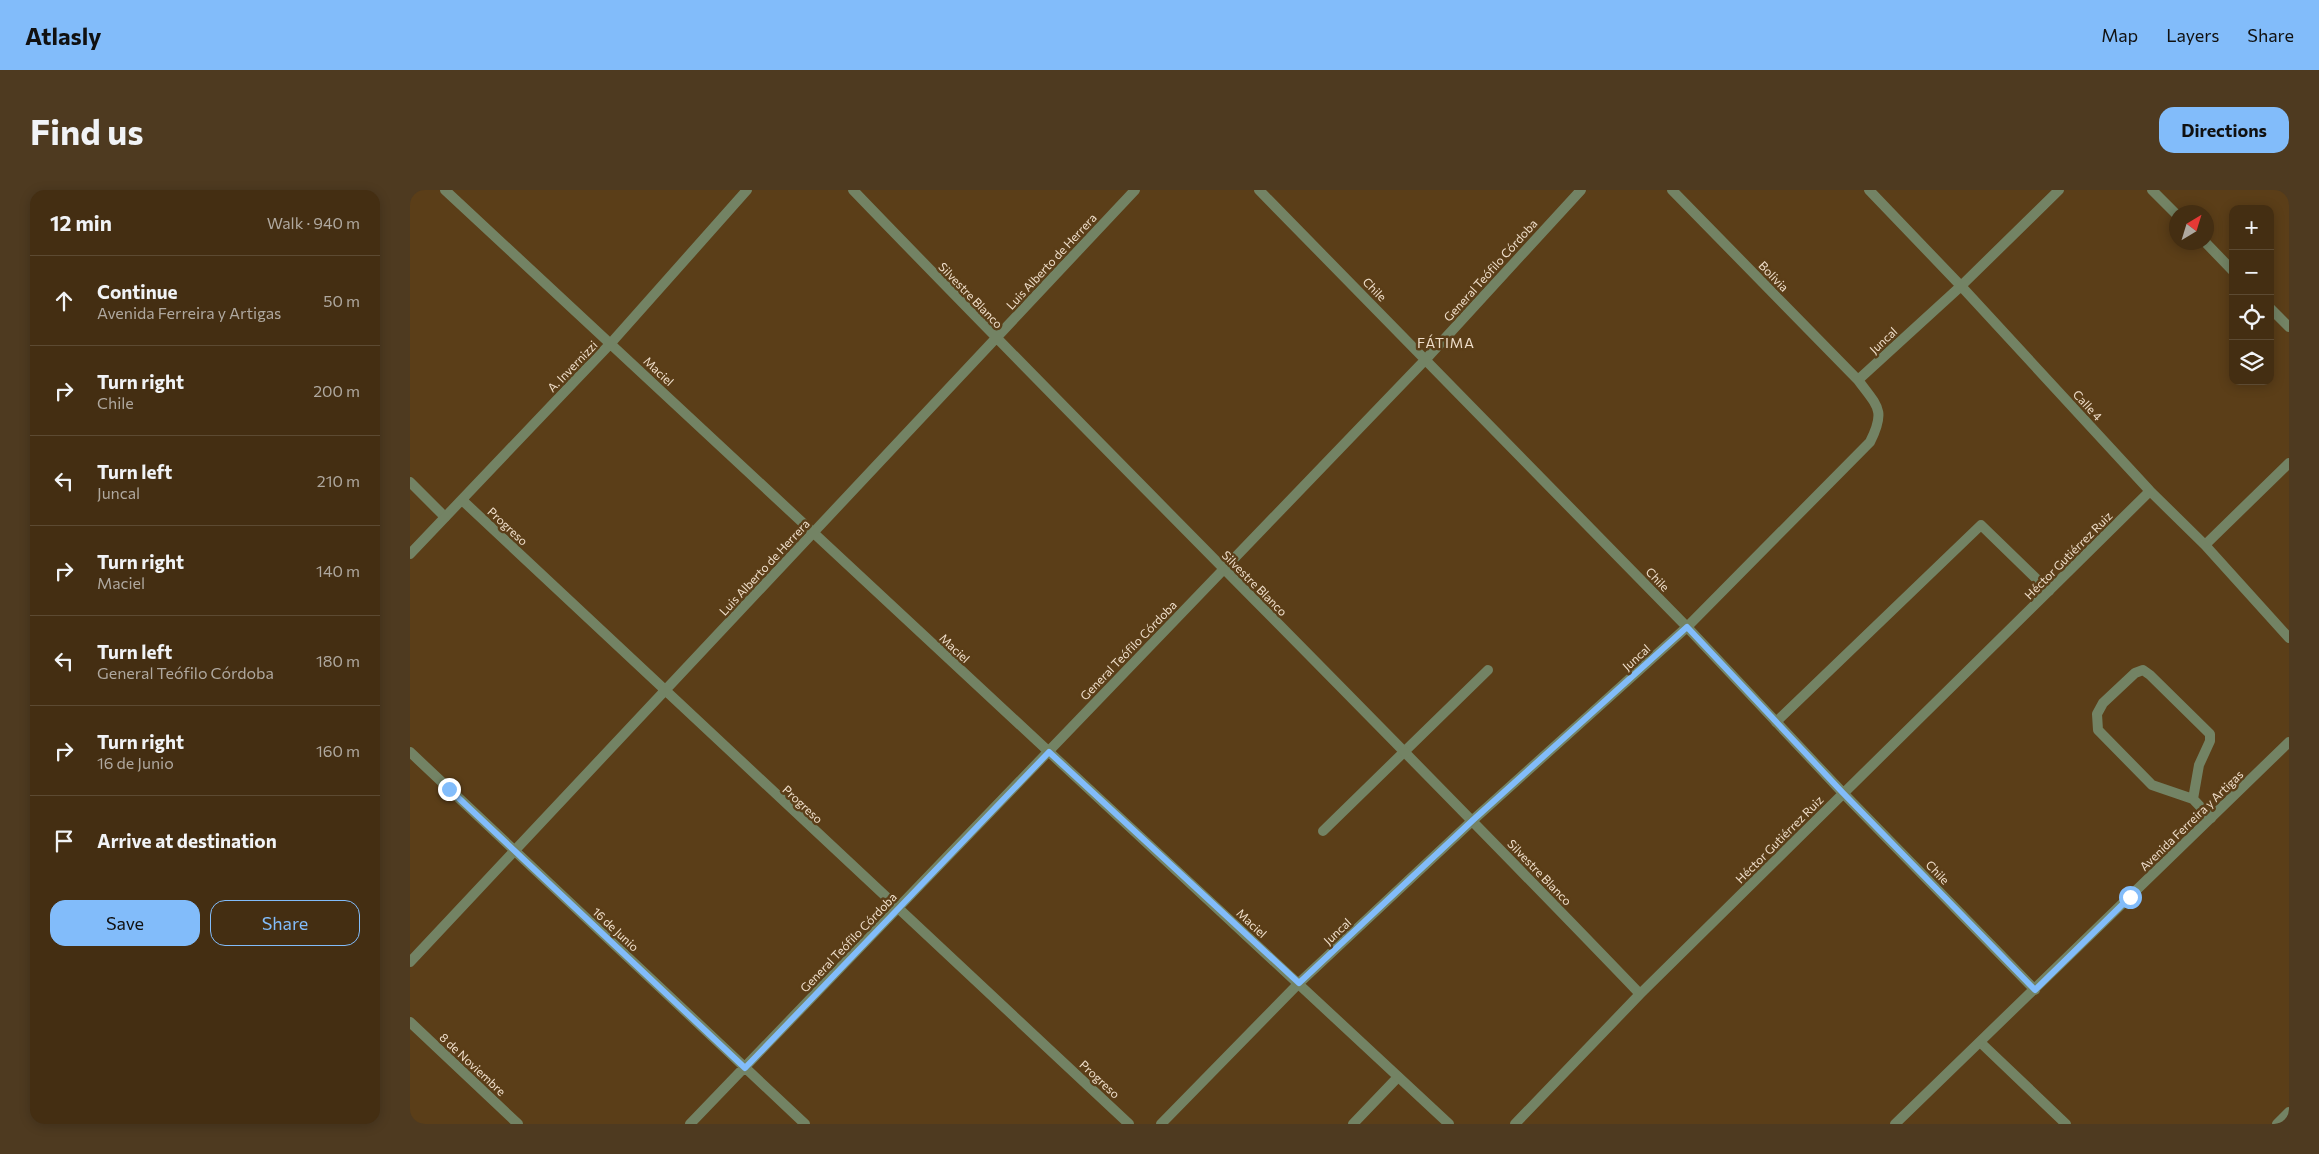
<!DOCTYPE html>
<meta charset="utf-8">
<style>
:root{--surface:#442e12;--page:#4e3a20;--text:#f1f3f6;--muted:#afa89f;--line:#5c4a32;--accent:#82bcfa}
body{margin:0;font-family:Commissioner,sans-serif;background:var(--page);color:var(--text)}
.controls{position:absolute;right:15px;top:15px;display:grid;overflow:hidden;border-radius:10px;box-shadow:0 2px 12px #0003}
.controls button{width:45px;height:45px;display:grid;place-items:center;padding:0;border:0;border-bottom:1px solid var(--line);background:var(--surface);color:var(--text);font:25px sans-serif}
.compass{position:absolute;left:1759px;top:15px;width:45px;height:45px;border-radius:50%;background:var(--surface);box-shadow:0 2px 12px #0003;rotate:38deg}
.stop{position:absolute;width:15px;height:15px;margin:-11px;border:4px solid #82bcfa;border-radius:50%;background:#fff}
.stop.end{background:#82bcfa;border-color:#fff;box-shadow:0 1px 5px #0008}
.list{margin:0;padding:0;list-style:none}
h2{display:flex;justify-content:space-between;align-items:center;height:65px;margin:0;padding:0 20px;font-size:21px}
h2 small{font-size:16px;font-weight:400;color:var(--muted)}
.list li{display:grid;grid-template-columns:32px 1fr auto;gap:15px;align-items:center;box-sizing:border-box;height:90px;padding:0 20px;border-top:1px solid var(--line)}
.list b{display:block;font-size:19px;white-space:nowrap}
.list p{margin:0;font-size:16px;white-space:nowrap;color:var(--muted)}
.list em{font-size:16px;font-style:normal;color:var(--muted)}
.actions{display:flex;gap:10px;padding:15px 20px}
.actions a{flex:1;padding:11px 0;border:1px solid var(--accent);border-radius:15px;text-align:center;font-size:18px;color:var(--accent)}
.actions .main{background:var(--accent);color:#111}
.icon{flex:none;width:28px;height:28px;fill:none;stroke:currentColor;stroke-width:2;stroke-linecap:round;stroke-linejoin:round}
.map{position:relative;flex:none;width:1879px;height:934px;overflow:hidden;border-radius:15px}
header{display:flex;align-items:center;gap:30px;box-sizing:border-box;height:70px;padding:0 25px;background:var(--accent);color:#111}
header strong{font-size:24px}
nav{display:flex;gap:28px;margin-inline-start:auto;font-size:18px}
.intro{display:flex;align-items:center;justify-content:space-between;box-sizing:border-box;height:120px;padding:0 30px}
h1{margin:0;font-size:35px}
.button{padding:12px 22px;border-radius:15px;background:var(--accent);color:#111;font-size:18px;font-weight:700}
main{display:flex;gap:30px;padding:0 30px}
aside{flex:1;background:var(--surface);border-radius:15px;box-shadow:0 2px 12px #0003}
.map>svg:first-child{display:block}
.lines{fill:none;stroke-linecap:round;stroke-linejoin:round}
.service{stroke:#738364;stroke-width:10}
.minor{stroke:#738364;stroke-width:10}
.route{stroke:#82bcfa;stroke-width:6}
.labels{text-anchor:middle;dominant-baseline:central;stroke-width:5;stroke-linejoin:round;paint-order:stroke}
.street-label{font-size:12px;fill:#efdeca;stroke:#5b3e18}
.neighbourhood-label{font-size:14px;letter-spacing:1px;fill:#efdeca;stroke:#5b3e18}
</style>
<header>
<strong>Atlasly</strong>
<nav><a>Map</a><a>Layers</a><a>Share</a></nav>
</header>
<div class="intro"><h1>Find us</h1><a class="button">Directions</a></div>
<main>
<aside>
<h2>12 min<small>Walk · 940 m</small></h2>
<ul class="list">
<li><svg class="icon" aria-label="ahead" viewBox="0 0 24 24"><path d="M12 20V5M6 11l6-6 6 6"/></svg><div><b>Continue</b><p>Avenida Ferreira y Artigas</p></div><em>50 m</em></li>
<li><svg class="icon" aria-label="right" viewBox="0 0 24 24"><path d="M7 20v-9h11M14 6l5 5-5 5"/></svg><div><b>Turn right</b><p>Chile</p></div><em>200 m</em></li>
<li><svg class="icon" aria-label="left" viewBox="0 0 24 24"><path d="M17 20v-9H6M10 6l-5 5 5 5"/></svg><div><b>Turn left</b><p>Juncal</p></div><em>210 m</em></li>
<li><svg class="icon" aria-label="right" viewBox="0 0 24 24"><path d="M7 20v-9h11M14 6l5 5-5 5"/></svg><div><b>Turn right</b><p>Maciel</p></div><em>140 m</em></li>
<li><svg class="icon" aria-label="left" viewBox="0 0 24 24"><path d="M17 20v-9H6M10 6l-5 5 5 5"/></svg><div><b>Turn left</b><p>General Teófilo Córdoba</p></div><em>180 m</em></li>
<li><svg class="icon" aria-label="right" viewBox="0 0 24 24"><path d="M7 20v-9h11M14 6l5 5-5 5"/></svg><div><b>Turn right</b><p>16 de Junio</p></div><em>160 m</em></li>
<li><svg class="icon" aria-label="arrive" viewBox="0 0 24 24"><path d="M6 21V4h12l-3 4 3 4H6"/></svg><div><b>Arrive at destination</b></div></li>
</ul>
<div class="actions"><a class="main">Save</a><a>Share</a></div>
</aside>
<div class="map">
<svg width="1879" height="934" viewBox="0 0 1879 934">
<rect width="100%" height="100%" fill="#5b3e18"/>
<g class="lines">
<path class="service" d="M0,292L35,327
M1366,532L1571,335L1639,401
M1783,609L1789,575L1800,551V544L1740,485L1733,480L1725,483L1693,513L1687,524L1688,540L1742,595L1783,609L1801,628
M913,641L1078,480
M1571,853L1656,934
M943,934L988,887
M1867,934L1879,922"/>
<path class="minor" d="M35,0L1039,934
M443,0C703,270 970,533 1230,804
M849,0L1277,437L1433,603L1625,800
M1459,0L1551,96L1740,301L1795,355L1879,448
M1742,0L1766,24
M1795,52L1823,81
M1860,118L1879,137
M1448,190L1551,96L1649,0
M52,310L719,934
M1795,355L1879,273
M0,364L201,153L337,0
M0,562L395,934
M0,772L725,0
M0,832L108,934
M280,934L1016,169L1171,0
M751,934L889,793L1063,630L1277,437L1460,252C1476,220 1468,217 1448,190L1262,0
M1105,934L1230,804L1740,301
M1485,934L1879,552"/>
</g>
<g class="lines">
<path class="route" d="M39,599L335,878L639,562L889,793L1063,630L1277,437L1433,603L1625,800L1720,707"/>
</g>
<g class="labels">
<g class="street-label">
<text transform="translate(641 71) rotate(-47)">Luis Alberto de Herrera</text>
<text transform="translate(1080 80) rotate(-48)">General Teófilo Córdoba</text>
<text transform="translate(1364 86) rotate(46)">Bolivia</text>
<text transform="translate(965 99) rotate(45)">Chile</text>
<text transform="translate(561 105) rotate(46)">Silvestre Blanco</text>
<text transform="translate(1473 150) rotate(-43)">Juncal</text>
<text transform="translate(162 176) rotate(-46)">A. Invernizzi</text>
<text transform="translate(249 181) rotate(43)">Maciel</text>
<text transform="translate(1678 215) rotate(47)">Calle 4</text>
<text transform="translate(98 336) rotate(43)">Progreso</text>
<text transform="translate(1658 365) rotate(-45)">Héctor Gutiérrez Ruiz</text>
<text transform="translate(354 377) rotate(-47)">Luis Alberto de Herrera</text>
<text transform="translate(1248 389) rotate(46)">Chile</text>
<text transform="translate(845 393) rotate(45)">Silvestre Blanco</text>
<text transform="translate(545 458) rotate(43)">Maciel</text>
<text transform="translate(718 460) rotate(-46)">General Teófilo Córdoba</text>
<text transform="translate(1226 467) rotate(-42)">Juncal</text>
<text transform="translate(393 614) rotate(43)">Progreso</text>
<text transform="translate(1781 630) rotate(-44)">Avenida Ferreira y Artigas</text>
<text transform="translate(1369 649) rotate(-45)">Héctor Gutiérrez Ruiz</text>
<text transform="translate(1130 682) rotate(46)">Silvestre Blanco</text>
<text transform="translate(1528 682) rotate(46)">Chile</text>
<text transform="translate(842 733) rotate(43)">Maciel</text>
<text transform="translate(206 739) rotate(43)">16 de Junio</text>
<text transform="translate(927 741) rotate(-43)">Juncal</text>
<text transform="translate(438 752) rotate(-46)">General Teófilo Córdoba</text>
<text transform="translate(63 874) rotate(43)">8 de Noviembre</text>
<text transform="translate(690 889) rotate(43)">Progreso</text>
</g>
<g class="neighbourhood-label">
<text x="1036" y="152">FÁTIMA</text>
</g>
</g>
</svg>
<div class="controls">
<button>+</button>
<button>−</button>
<button><svg class="icon" aria-label="locate" viewBox="0 0 24 24"><circle cx="12" cy="12" r="6"/><path d="M12 2v4M12 18v4M2 12h4M18 12h4"/></svg></button>
<button><svg class="icon" aria-label="layers" viewBox="0 0 24 24"><path d="M12 4l9 5-9 5-9-5zM3 14l9 5 9-5"/></svg></button>
</div>
<svg class="compass" viewBox="-18 -18 36 36"><path d="M0-13l5 13h-10z" fill="#e53935"/><path d="M0 13l5-13h-10z" fill="#afa89f"/></svg>
<div class="stop" style="left:1720px;top:707px"></div>
<div class="stop end" style="left:39px;top:599px"></div>
</div>
</main>
